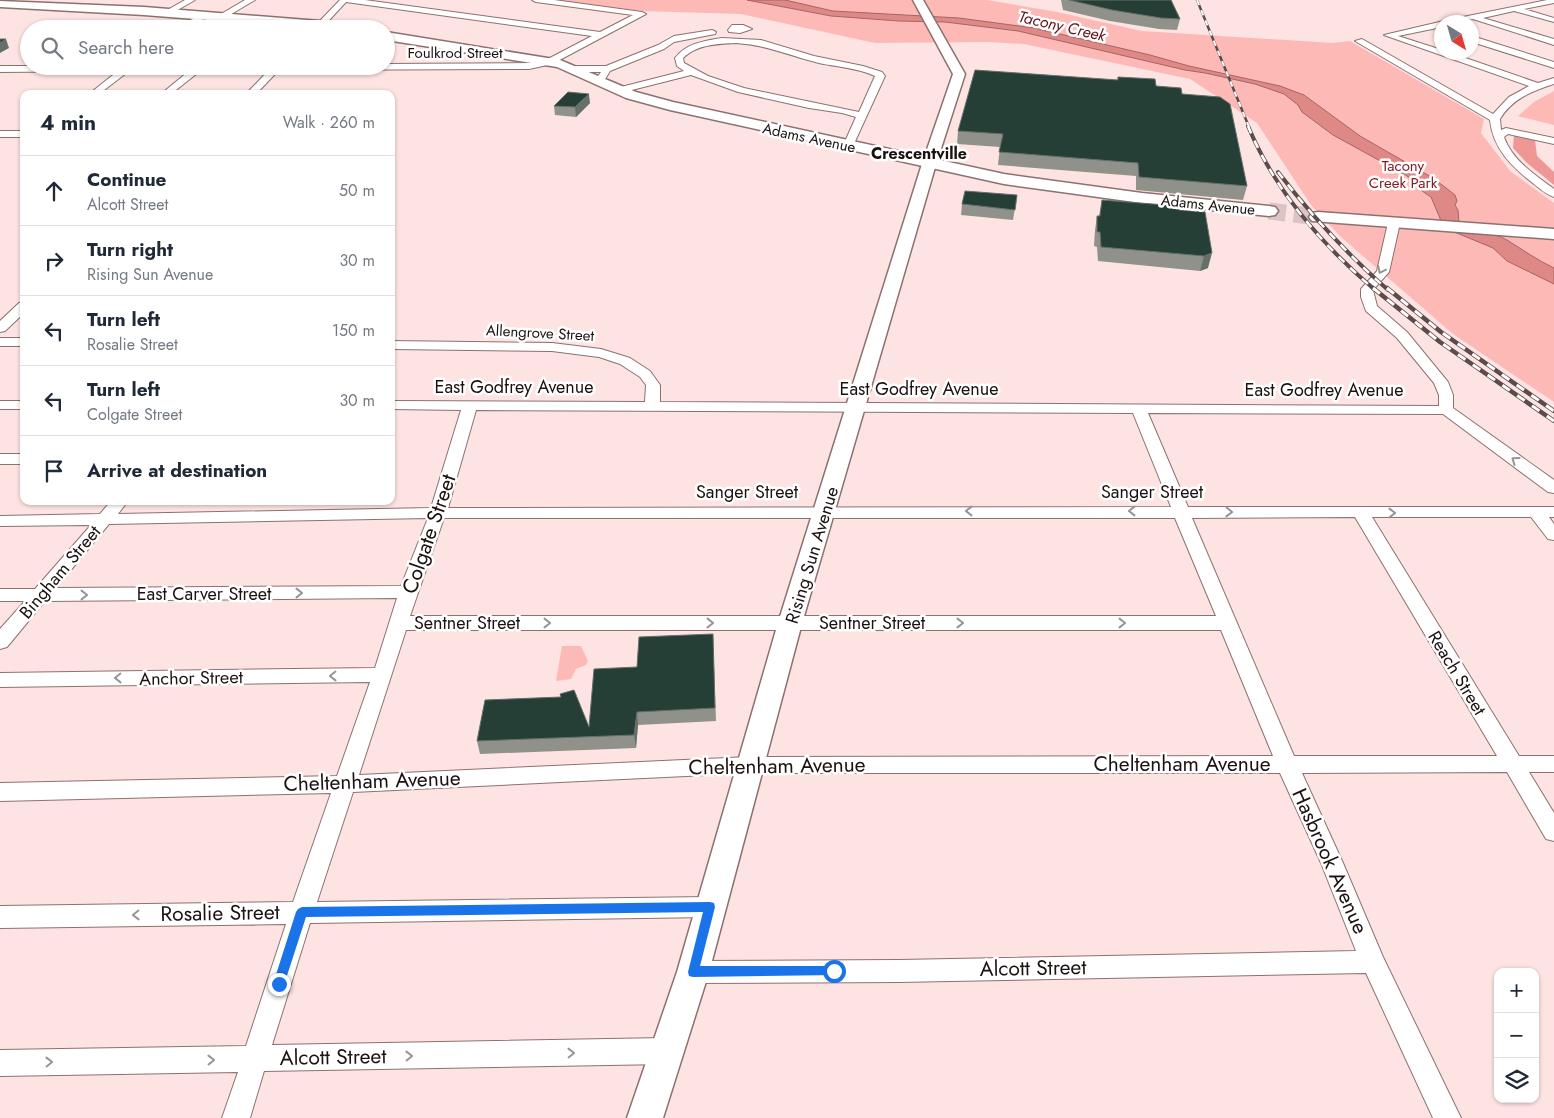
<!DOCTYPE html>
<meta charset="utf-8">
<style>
:root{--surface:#fff;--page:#f2f2f3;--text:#1f2937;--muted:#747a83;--line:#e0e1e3}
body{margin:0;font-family:Jost,sans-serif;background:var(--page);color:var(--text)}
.controls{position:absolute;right:15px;bottom:15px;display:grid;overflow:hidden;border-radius:10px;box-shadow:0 1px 4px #0004}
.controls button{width:45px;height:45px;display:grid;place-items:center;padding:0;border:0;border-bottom:1px solid var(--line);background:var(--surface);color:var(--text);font:25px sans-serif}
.compass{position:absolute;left:1434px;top:15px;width:45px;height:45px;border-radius:50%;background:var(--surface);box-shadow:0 1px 4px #0004;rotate:143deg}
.stop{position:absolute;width:15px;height:15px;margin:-11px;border:4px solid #1a73e8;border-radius:50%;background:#fff}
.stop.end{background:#1a73e8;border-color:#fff;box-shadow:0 1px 5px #0008}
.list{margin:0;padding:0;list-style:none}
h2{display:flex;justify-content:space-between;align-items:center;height:65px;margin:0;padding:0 20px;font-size:21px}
h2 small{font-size:16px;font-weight:400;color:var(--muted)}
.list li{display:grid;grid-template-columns:32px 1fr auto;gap:15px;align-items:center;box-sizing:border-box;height:70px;padding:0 20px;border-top:1px solid var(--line)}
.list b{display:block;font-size:19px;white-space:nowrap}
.list p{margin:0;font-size:16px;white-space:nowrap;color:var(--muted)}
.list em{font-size:16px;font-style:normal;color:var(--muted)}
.icon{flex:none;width:28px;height:28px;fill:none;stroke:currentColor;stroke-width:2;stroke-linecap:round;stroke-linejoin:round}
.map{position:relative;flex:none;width:1554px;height:1118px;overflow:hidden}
.search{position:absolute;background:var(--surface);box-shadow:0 1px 4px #0004;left:20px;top:20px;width:375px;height:55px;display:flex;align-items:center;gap:12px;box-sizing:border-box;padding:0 18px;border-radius:28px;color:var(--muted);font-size:19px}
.panel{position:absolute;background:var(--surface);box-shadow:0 1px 4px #0004;left:20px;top:90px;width:375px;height:415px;border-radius:10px}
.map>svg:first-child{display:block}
.green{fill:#fdb9b6}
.forest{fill:#ef9795}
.water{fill:#df8987;stroke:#a46564}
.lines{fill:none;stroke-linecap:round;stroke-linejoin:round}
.highway-tunnel{stroke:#dbc4c3;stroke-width:17;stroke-dasharray:17 8;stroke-linecap:butt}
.minor-casing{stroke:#8c716f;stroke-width:2}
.major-casing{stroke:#8c716f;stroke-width:3}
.highway-casing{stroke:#8c716f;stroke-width:3}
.minor{fill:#fff;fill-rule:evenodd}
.major{fill:#fff;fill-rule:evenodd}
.highway{fill:#fff;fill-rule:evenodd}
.rail-far2-casing{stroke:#5b4b4b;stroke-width:2.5}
.rail-far1-casing{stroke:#5b4b4b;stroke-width:4}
.rail-casing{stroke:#5b4b4b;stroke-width:4.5}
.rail-far2{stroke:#fff;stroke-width:2;stroke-dasharray:5.5;stroke-linecap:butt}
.rail-far1{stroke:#fff;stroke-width:2.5;stroke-dasharray:8;stroke-linecap:butt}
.rail{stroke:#fff;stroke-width:3;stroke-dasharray:9;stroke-linecap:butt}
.wall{fill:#91918c}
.shaded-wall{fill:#66706a}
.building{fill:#253f36;stroke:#66706a}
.oneway{stroke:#999494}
.route{fill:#1a73e8}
.labels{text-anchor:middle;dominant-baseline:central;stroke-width:5;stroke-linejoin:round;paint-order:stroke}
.far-street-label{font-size:15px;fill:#1c1111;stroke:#fff}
.far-park-label{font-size:15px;fill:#821c26;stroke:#fff}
.far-water-label{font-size:16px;font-style:italic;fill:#60131a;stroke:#fff}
.far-neighbourhood-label{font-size:16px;font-weight:bold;fill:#1c1111;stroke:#fff}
.street-label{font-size:18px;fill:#1c1111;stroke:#fff}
.near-street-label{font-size:21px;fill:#1c1111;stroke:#fff}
</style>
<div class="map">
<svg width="1554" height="1118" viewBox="0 0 1554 1118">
<rect width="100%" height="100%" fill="#fde3e2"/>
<path class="green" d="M554,0H987L1057,12L1142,31L1333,43L1350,41L1484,119L1481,133L1510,171L1554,203V402L1453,334L1341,237L1311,205L1257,123L1190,79L1024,44L987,42L875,43L741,14L641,11Z
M1554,91V125L1518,116L1534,102Z
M562,646H581L588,661L586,665L576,669L571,679L556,681Z"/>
<path class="forest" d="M1514,135L1535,140L1537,156L1554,172V185L1527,163L1513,148Z"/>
<path class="water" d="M747,0H785L833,11L959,18L1034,28L1150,55L1189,66L1280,86L1304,95L1360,136L1433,178L1455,195L1457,201L1455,205L1458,210L1459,223C1475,228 1492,232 1507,240C1523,250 1537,260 1554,268V284L1507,261L1493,248L1452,231L1442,223L1431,197L1422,191L1419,184L1404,174L1333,135L1302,112L1298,105L1284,94L1255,84L1205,73L1185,70L1018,31L945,22L899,21L831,16Z"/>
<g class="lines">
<path class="highway-tunnel" d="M1269,211L1318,217"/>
<defs>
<path id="minor" d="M185,0H195L169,15L162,13Z
M245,0H255L223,19L216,17Z
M340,0H365L600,32L633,15L536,2L532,0H554L642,12L646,14L552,64L529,69L279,70L256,94H246L269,70L200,71L171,94H161L189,71H129L99,94H89L118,71L0,72V66H386V64L529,63L546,60L592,36L346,2L321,29H312Z
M1547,0H1554V3L1524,9L1554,18V22L1514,11L1483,18L1554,39V45L1473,19L1458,22H1442V27L1398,36L1442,50V52H1448L1538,83L1554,78V84C1532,91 1512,99 1500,119L1501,130L1506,128L1554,138V144L1508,134L1504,137C1512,160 1535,175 1554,189V197C1547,195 1540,189 1534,184C1512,167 1493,149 1490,120L1355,41L1362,39L1493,114L1509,97L1529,86L1384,35L1448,20Z
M202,14L209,16L184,29H173Z
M263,18L270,20L256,29H245Z
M732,25H743L752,29L740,33L729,32L728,30Z
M712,30L716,32L715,34L674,42L664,49L610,71L604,81L601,82L596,79L601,72H572L568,69L572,66H606L658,45L674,36Z
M1472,36L1554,62V68L1472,42Z
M722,38L761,40L814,56L863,66L882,72L885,76L852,148L848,149L843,146L856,117L842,113L809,108L738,92L691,75L620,93L615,90L617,88L684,71L677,66L675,58C687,43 704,41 722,38ZM736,43C767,45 790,56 819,63C838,67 858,68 875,76L859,112L744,88L708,76L684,63L683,58C698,44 717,44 736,43Z
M0,131H24V137H0Z
M1394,220L1400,223L1389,272L1373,290L1377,306L1407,332L1448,382L1453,395V408L1554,480V493L1548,492L1443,414L1148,413L1188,507H1554V517H1549L1554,524V540L1548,539L1531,517H1372L1519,756H1554V772H1529L1554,813V841L1546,839L1507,772L1302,773L1343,863L1383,957L1461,1118H1433L1366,973L899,982L693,983L684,980L681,972L684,964L693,961L899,960L1356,951L1321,863L1280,773H749L353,792L317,902L710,897L718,900L722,907L718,914L710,917L310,923L272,1045L666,1038L675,1042L679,1051L675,1060L666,1064L264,1071L250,1118H222L238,1072L0,1076V1050L246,1046L286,924L0,928V906L293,902L331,793L0,801V783L337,776L370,682L0,687V673L375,668L397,598L45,601L7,647L0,649V629L25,601H0V589H35L91,525L0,526V516L100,514L111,501H128L118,514L431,508L461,410L391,409V401L645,402L646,385L640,377L620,364L599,357L552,351L391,349V341L552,343L601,349L630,358L650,371L660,385V402L1439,406V395L1434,383L1397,338L1366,311L1361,297V289L1377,271L1388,223ZM476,410L1133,413L1171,507L448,508ZM1355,517L1497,756H1294L1192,518ZM428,518L401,586L56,588L109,524ZM444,518H1175L1216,616H410ZM406,630H1221L1273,756L749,757L359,775Z
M24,302V313L5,331L0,332V321L19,303Z
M0,338H24V346H0Z
M0,401H24V409H0Z
M0,454H24V464H0Z"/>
<path id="major" d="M913,0H923L965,74L936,164L802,623L709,972L663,1118H627L677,972L778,623L922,164L953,74Z"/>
<path id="highway" d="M0,1L144,7L320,21L346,26L348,29H321L144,15L0,7Z
M386,32L560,60L636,92L673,102L1004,174L1142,193L1269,206L1275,207L1278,211L1275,215L1269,216L1142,203L1004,184L670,110L626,98L557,67L386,40Z
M1318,212L1554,229V239L1312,221L1309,217L1312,213Z"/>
</defs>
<use href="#minor" class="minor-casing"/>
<use href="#major" class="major-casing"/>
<use href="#highway" class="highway-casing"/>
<use href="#minor" class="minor"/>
<use href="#major" class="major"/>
<use href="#highway" class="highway"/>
<defs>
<path id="rail-far2" d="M1197,0L1249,127"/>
<path id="rail-far1" d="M1248,126C1275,191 1321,244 1375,290
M1278,172C1311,215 1347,254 1388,290"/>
<path id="rail" d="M1373,288L1440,342L1554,421
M1387,288L1441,332L1554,411"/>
</defs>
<use href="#rail-far2" class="rail-far2-casing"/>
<use href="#rail-far1" class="rail-far1-casing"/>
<use href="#rail" class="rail-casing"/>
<use href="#rail-far2" class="rail-far2"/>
<use href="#rail-far1" class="rail-far1"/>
<use href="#rail" class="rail"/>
</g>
<path class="wall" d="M1061,0H1171L1180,19L1177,30L1159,29L1110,21L1063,10Z
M1118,77L1156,86L1182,94L1247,186L1243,200L1136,190V176L998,165L1000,147L957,144L958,131L1117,80Z
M590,103L576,117L555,115L554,106Z
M1017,195L1013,220L961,215L962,204Z
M1102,200L1179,210L1205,212L1208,268L1200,271L1098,261L1097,247L1094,246L1095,230L1097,216H1099Z
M713,634L716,721L638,725L636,748L480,754L477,741L589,727Z"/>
<path class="shaded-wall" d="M6,39L9,48L0,53V43Z
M589,94L590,103L576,117L575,107Z
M1212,253L1208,268L1200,271L1204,256Z
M637,712L638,725L636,748L634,735Z"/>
<path class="building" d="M1069,0H1171L1180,19L1161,18L1112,10Z
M0,39H6L0,43Z
M975,70L1118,80V77L1155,79L1156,86L1181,88L1182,94L1220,97L1230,104L1247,186L1139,177L1138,163L999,152L1003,134L958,131Z
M568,92L589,94L575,107L554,106Z
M965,191L1017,195L1015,210L962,204Z
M1102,200L1178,206L1179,210L1205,212L1212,253L1204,256L1101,247L1100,232H1097V216H1100Z
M713,634L715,708L637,712L634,735L477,741L485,700L561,697L560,694L574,690L589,727L594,669L637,667L639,637Z"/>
<defs><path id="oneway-chevron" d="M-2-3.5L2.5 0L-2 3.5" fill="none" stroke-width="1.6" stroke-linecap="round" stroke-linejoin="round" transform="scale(1.25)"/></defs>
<g class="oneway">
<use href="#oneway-chevron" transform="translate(1381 270) rotate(116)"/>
<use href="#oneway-chevron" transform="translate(1515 460) rotate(-144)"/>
<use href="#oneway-chevron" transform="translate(969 511) rotate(180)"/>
<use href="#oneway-chevron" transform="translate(1132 511) rotate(180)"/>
<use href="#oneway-chevron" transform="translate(1229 512) rotate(1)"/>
<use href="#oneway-chevron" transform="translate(1392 513)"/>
<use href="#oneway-chevron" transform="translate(299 593)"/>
<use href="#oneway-chevron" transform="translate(84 595)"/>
<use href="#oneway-chevron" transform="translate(547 623)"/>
<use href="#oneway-chevron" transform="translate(710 623)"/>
<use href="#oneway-chevron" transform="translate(960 623)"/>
<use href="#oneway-chevron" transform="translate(1122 623)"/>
<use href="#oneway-chevron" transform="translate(333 676) rotate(179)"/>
<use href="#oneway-chevron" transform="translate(118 678) rotate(179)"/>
<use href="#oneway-chevron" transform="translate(136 915) rotate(179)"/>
<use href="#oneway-chevron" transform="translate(571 1053) rotate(-1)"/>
<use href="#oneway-chevron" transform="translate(409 1056) rotate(-1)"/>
<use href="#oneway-chevron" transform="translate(211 1060) rotate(-1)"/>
<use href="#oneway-chevron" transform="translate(49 1062) rotate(-1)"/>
</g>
<path class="route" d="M710,902L714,903L715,907L700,966H834L838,967L839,971L838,975L693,977L689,976L688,972L703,912L306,917L283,988L279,989L275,988L273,984L296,912L298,909L302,907Z"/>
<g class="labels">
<g class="far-street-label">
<text x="455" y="53">Foulkrod Street</text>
<text transform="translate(809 138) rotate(12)">Adams Avenue</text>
<text transform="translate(1208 205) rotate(6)">Adams Avenue</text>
<text transform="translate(540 333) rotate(3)">Allengrove Street</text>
</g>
<g class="far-park-label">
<text x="1403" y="166">Tacony<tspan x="1403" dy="17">Creek Park</tspan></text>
</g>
<g class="far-water-label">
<text transform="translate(1062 26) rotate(13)">Tacony Creek</text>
</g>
<g class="far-neighbourhood-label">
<text x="919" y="153">Crescentville</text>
</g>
<g class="street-label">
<text x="514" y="387">East Godfrey Avenue</text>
<text x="919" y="389">East Godfrey Avenue</text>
<text x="1324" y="390">East Godfrey Avenue</text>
<text x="747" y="492">Sanger Street</text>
<text x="1152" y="492">Sanger Street</text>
<text transform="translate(812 555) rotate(-73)">Rising Sun Avenue</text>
<text transform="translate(60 572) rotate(-50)">Bingham Street</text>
<text x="204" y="594">East Carver Street</text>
<text x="467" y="623">Sentner Street</text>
<text x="872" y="623">Sentner Street</text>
<text transform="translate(1457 673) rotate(59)">Reach Street</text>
<text transform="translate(191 678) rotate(-1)">Anchor Street</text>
</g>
<g class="near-street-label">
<text transform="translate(429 534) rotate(-71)">Colgate Street</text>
<text x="1182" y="764">Cheltenham Avenue</text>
<text transform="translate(777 766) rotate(-1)">Cheltenham Avenue</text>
<text transform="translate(372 781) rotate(-2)">Cheltenham Avenue</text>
<text transform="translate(1330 861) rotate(66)">Hasbrook Avenue</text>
<text transform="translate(220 913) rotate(-1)">Rosalie Street</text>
<text transform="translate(1033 968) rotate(-1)">Alcott Street</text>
<text transform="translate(333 1057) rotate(-1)">Alcott Street</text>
</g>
</g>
</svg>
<div class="controls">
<button>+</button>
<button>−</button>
<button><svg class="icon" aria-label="layers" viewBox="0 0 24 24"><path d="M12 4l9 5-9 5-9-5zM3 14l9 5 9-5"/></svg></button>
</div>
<svg class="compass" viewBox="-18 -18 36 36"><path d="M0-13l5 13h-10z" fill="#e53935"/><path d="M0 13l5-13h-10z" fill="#747a83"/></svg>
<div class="stop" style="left:834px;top:971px"></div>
<div class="stop end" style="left:279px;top:984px"></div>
<div class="search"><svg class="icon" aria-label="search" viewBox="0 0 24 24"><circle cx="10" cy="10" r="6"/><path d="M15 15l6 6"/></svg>Search here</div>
<section class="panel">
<h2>4 min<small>Walk · 260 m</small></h2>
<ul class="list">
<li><svg class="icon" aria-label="ahead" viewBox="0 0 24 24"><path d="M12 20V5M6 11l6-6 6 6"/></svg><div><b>Continue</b><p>Alcott Street</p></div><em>50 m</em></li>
<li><svg class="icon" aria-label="right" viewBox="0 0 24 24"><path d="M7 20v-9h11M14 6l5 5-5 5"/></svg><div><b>Turn right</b><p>Rising Sun Avenue</p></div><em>30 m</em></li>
<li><svg class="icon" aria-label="left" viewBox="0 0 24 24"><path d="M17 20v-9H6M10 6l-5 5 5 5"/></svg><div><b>Turn left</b><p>Rosalie Street</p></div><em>150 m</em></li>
<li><svg class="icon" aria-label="left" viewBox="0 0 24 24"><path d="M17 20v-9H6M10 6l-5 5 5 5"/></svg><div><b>Turn left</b><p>Colgate Street</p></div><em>30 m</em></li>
<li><svg class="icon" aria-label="arrive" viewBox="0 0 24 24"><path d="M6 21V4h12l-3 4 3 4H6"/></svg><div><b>Arrive at destination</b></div></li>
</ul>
</section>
</div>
